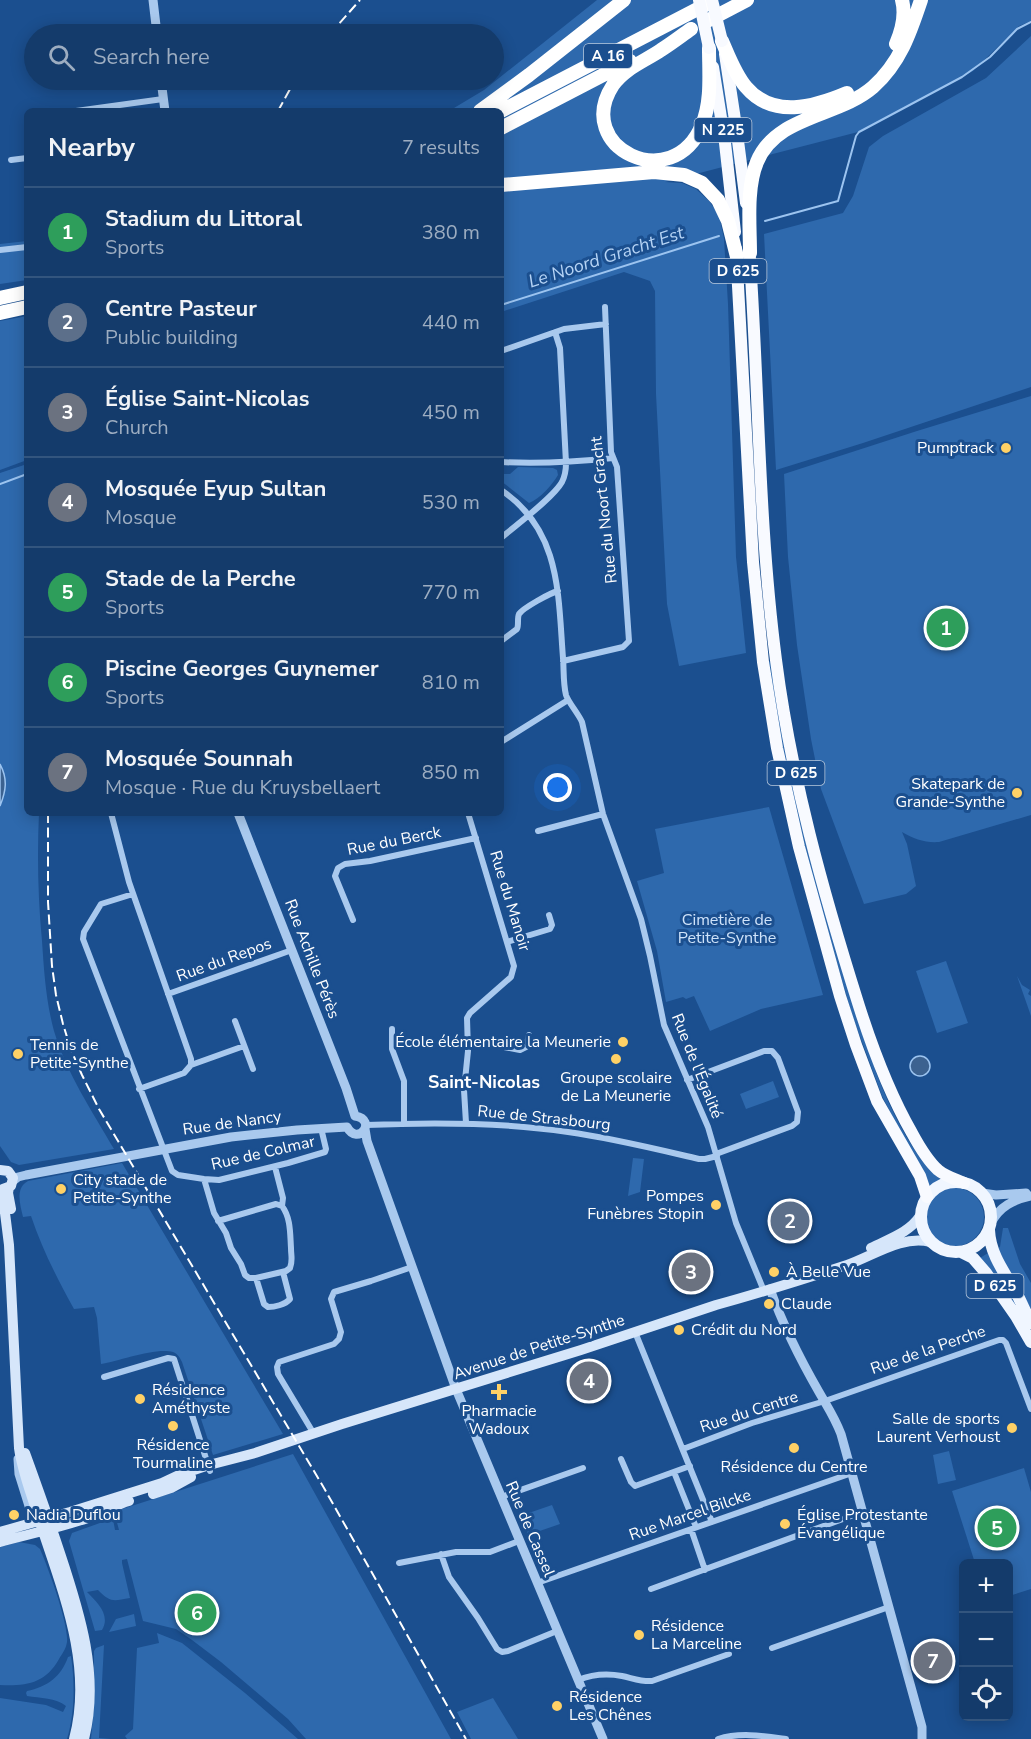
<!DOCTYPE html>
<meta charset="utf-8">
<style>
:root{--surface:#143b6b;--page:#1d4271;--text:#f1f3f6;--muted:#9dadc1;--line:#33557e;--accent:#8abfa5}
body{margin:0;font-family:"Nunito Sans",sans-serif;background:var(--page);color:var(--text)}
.controls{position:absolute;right:18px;bottom:18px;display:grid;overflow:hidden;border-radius:9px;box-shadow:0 3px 15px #0003}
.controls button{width:54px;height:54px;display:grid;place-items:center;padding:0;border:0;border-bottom:2px solid var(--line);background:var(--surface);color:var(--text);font:30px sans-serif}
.you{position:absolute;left:558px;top:788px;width:21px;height:21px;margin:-15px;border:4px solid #fff;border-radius:50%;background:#1a73e8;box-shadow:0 0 0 9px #1a73e833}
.badge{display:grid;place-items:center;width:39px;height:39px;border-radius:50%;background:var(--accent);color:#fff;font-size:20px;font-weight:700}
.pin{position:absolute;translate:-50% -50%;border:3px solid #fff;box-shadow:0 2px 6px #0006}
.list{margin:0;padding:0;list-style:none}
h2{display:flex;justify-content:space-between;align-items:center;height:78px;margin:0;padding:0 24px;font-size:26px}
h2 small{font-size:20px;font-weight:400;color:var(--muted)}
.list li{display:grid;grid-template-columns:39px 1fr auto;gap:18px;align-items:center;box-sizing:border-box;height:90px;padding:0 24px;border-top:2px solid var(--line)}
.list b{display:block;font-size:22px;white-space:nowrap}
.list p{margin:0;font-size:20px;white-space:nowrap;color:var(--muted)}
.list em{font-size:20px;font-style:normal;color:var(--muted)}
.icon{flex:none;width:33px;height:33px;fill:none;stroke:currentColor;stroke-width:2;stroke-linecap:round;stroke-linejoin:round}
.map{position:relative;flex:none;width:1031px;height:1739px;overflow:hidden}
.search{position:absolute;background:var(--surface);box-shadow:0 3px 15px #0003;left:24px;top:24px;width:480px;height:66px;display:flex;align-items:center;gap:15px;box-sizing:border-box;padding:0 21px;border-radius:33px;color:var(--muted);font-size:22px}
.panel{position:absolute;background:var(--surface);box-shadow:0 3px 15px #0003;left:24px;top:108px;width:480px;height:708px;border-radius:9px}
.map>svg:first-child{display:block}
.green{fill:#2e69ad}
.water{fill:#3c6290;stroke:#9cc4f0;stroke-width:1.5}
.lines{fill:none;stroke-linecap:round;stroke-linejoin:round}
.stream{stroke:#9cc4f0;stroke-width:2}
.minor{stroke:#a9c9ee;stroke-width:6}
.tertiary{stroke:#a9c9ee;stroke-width:9}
.secondary{stroke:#d6e6fa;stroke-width:10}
.primary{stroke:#f0f6ff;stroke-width:12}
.trunk{stroke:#f8faff;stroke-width:12}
.motorway{stroke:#fff;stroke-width:14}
.rail{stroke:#fff;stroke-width:2;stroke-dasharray:10 4.5;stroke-linecap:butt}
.trunk-bridge{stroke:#f8faff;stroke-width:12}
.poi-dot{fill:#ffd166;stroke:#1b4f8f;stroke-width:2}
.labels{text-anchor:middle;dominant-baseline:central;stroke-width:6;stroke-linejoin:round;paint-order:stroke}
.shield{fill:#1b4f8f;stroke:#bbcadd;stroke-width:1.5}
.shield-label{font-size:15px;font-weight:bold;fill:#fff}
.poi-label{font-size:16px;fill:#fff;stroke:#1b4f8f;text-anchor:start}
.street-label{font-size:16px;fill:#fff;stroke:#1b4f8f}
.park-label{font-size:16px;fill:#cfe3fa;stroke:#1b4f8f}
.water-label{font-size:18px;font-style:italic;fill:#b5d3f5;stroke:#1b4f8f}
.neighbourhood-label{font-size:18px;font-weight:bold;fill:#fff;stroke:#1b4f8f}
</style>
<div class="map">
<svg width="1031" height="1739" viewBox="0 0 1031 1739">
<rect width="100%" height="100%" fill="#1b4f8f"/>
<path class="green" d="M597,0H1031V21L1019,26L973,71L858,132L665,182L682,183L696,189L709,201L719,215L724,239L728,304L736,557L746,653L679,666L667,604L656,394L655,291L650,281L624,272L501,312V111H449L484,90Z
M1031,36V387L863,443L776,470L764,234L843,213L853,196L869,147L883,136L986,78Z
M27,241V280L0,284V244Z
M27,316V460L0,470V321Z
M1031,396V815L939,842C925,843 914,839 902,832L907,844L916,886L906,894L864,904L821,789L811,739L797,645L788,557L784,474L917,431Z
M27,464V813H39C37,856 38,898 42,941C44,971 46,1002 54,1031C67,1074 92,1111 114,1149L19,1165L11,1162L0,1146V473Z
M518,467L553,468L557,470L558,475C552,485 540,499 529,503L501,481V474H510Z
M771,661L874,1066C884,1097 915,1162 941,1180L929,1188L882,1096L852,1015L802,842L786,771L767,662Z
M769,807L823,995L761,1009L710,1031L694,996L686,999L683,997L666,1002L657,951L637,881L664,873L655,829Z
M946,961L968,1023L937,1033L916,971Z
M1017,976L1022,985L1030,990L1028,994L1031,996V1016Z
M773,1081L779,1097L746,1109L740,1094Z
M633,1158L644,1159L640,1192L628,1196Z
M122,1163L283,1434L213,1455L182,1362C180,1358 178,1354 173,1352C156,1347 119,1361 101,1364L97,1318L94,1307L74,1309C57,1278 42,1249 31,1216L23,1217C20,1204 15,1188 28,1181Z
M926 1217a29 29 0 1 1 58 0a29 29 0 1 1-58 0Z
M1003,1228H1008L1020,1264L1031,1283V1309L996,1249L1000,1247Z
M988,1253L1030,1326L980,1258Z
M949,1451L956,1480L938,1484L933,1455Z
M293,1454L451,1739H306L288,1719L221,1662L192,1640L176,1629L143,1621L127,1559L122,1560V1563L130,1598C113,1601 111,1603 98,1590L87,1592C97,1602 111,1615 102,1630L95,1631L69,1541L72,1533L111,1519H113L115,1530H119L115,1515L119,1510Z
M1024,1468L1031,1492V1589L1009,1596L1008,1564L975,1563L952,1491Z
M552,1505L560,1524L528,1535L520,1516Z
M19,1542L35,1545L40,1549C48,1567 69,1625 67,1642C66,1649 62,1654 59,1659C45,1684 26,1686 0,1685V1547Z
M134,1614L136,1626L109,1632L116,1619Z
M157,1633L182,1643L245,1693L298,1739H127L125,1736L133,1729L137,1648L159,1643Z
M104,1645L99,1738L111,1739H91L94,1704V1651L96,1648Z
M71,1656C75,1683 75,1713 67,1739H0V1698L46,1705L63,1712L66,1706C56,1698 40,1698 27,1696L26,1693L27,1691C47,1687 61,1677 68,1657Z
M493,1698L518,1739H471L457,1712Z"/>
<path class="water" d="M0,764C8,779 6,791 0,806Z
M910 1066a10 10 0 1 1 20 0a10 10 0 1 1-20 0Z"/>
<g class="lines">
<path class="stream" d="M765,221L838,201L856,136L859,132L962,77L990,57L1017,29L1031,22
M501,305L719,236
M0,484L27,474"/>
<path class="minor" d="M76,111L163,99
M11,160L27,158
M0,250L27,247
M501,351L564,329L606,324
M501,462C539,464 575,462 613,458
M501,490C561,530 558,594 563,658C564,670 563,683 566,695C568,702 578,713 582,722L603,814L641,919L650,956L664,1025L708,1127L736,1223L764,1291
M501,538C516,525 553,498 562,482C565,476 566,469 566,463L560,348L555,332
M501,641L517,629C519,625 517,618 519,614C523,608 550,593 558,591
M563,661L623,647L629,641L617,467L611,452L605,307
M501,742L568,700
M111,813L129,882L191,1059V1065
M538,831L603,814
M133,894L101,904L84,932L83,939L172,1171L178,1175L204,1179L219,1180L288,1163L325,1152L326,1149L321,1128
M353,920L335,876L338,868L345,864L370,861L476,838
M507,942L550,929L552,925L549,915
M168,994L292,950
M235,1021L253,1069
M392,1029V1049L404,1081V1123
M468,1040L520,1050L526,1047L529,1035
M687,1080L764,1051H772L778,1058L798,1112L797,1122L792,1126L716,1154
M139,1089L184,1073L191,1065L244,1046
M466,1123L464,1090L468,1051L467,1018L470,1013L511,977L514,966L468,813
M366,1125C433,1122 501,1122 568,1132C612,1138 656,1149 699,1159H705L717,1156
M275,1167L283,1198L282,1206
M204,1179L214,1213L226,1233L231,1248L241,1264L245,1275L249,1278H256L286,1271L290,1268C293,1261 291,1256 291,1248C290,1234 291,1218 282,1206L276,1204L218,1221
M256,1278L264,1304L268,1307C274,1307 285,1305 290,1299L283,1272
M635,1332L712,1522
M104,1377L168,1358L174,1359L210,1471
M314,1434L278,1374L277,1367L279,1362L334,1344L339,1339L341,1332L331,1299L334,1292L371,1281L412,1267
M683,1449L752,1423L825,1401L999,1340H1003L1006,1343L1031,1409
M621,1459L631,1482L635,1486L690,1466
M674,1472L696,1527
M501,1497L583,1468
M691,1529L705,1570
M441,1554L449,1577L478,1618L497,1649L502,1652L508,1651L557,1631
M399,1563L456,1552H490L519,1541
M537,1583L852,1473
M651,1589L862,1512
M772,1648L889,1607
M578,1680C593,1674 606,1673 622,1676C632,1678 642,1682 652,1681L729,1654
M718,1739C740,1732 764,1736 786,1739"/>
<path class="tertiary" d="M153,0L157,34
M161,80L165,111
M238,813L346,1088L355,1116
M347,1127C358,1147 378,1120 355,1116
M365,1129L367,1141L456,1389L603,1739
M13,1181L18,1177L26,1175L231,1137L297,1130L347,1127
M982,1193L996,1195L1026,1193
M991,1223C1000,1206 1013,1200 1031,1196
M770,1289C783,1325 800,1359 819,1392C827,1406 835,1418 841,1434L922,1727V1739
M18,1459L19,1474L34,1522"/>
<path class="secondary" d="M0,1170L8,1171L13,1178L11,1186L3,1189
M9,1187L8,1193L11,1209
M0,1193L5,1213L9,1245L19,1448C22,1470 30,1490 36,1510C59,1583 95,1662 74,1739
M871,1248C888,1239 909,1233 920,1216
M25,1453C37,1486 49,1520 60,1553C80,1613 100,1676 84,1739
M153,1494L171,1488L191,1477
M0,1532L70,1512L162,1483L179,1475L209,1465L255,1453L342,1424L581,1350L716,1305C760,1293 804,1279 847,1265C873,1256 902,1235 930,1242
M0,1542C33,1533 67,1526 99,1514C109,1510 118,1504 129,1501"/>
<path class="primary" d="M921 1217a35 35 0 1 1 70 0a35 35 0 1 1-70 0Z
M989,1230C990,1254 1004,1272 1016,1292C1021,1302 1026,1313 1031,1323
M961,1252L973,1258L986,1273L1016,1316L1031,1342"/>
<path class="trunk" d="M725,54L737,133L746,203
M713,67L725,143L735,232
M749,245C759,383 758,522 776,660C791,777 823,892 859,1006C873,1050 889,1093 912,1133C919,1146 927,1160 938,1170C945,1176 955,1179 964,1183
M736,249L753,562L763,662L777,748L799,847L840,996L856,1045L877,1101L920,1176L927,1197"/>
<path class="motorway" d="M705,22L747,0
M691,29C681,36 672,43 661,50C645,61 625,68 613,85C572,148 673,196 702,125C712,101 709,73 709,48
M722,41C729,57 735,74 746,87C773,119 814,107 847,93
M896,44C902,30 906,15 902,0
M480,111L529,75L624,0
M501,111L711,2
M501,128L630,61
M501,185L654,172L684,175L702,183L718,200L728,221L737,257
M750,253C750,226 746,188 757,162C776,115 839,117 873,87C900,63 910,33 921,0
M0,298L27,292
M0,313L27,307"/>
<path class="rail" d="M330,34L360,0
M278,111L295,80
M48,813V902L52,966L56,995L63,1024L71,1050L82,1075L99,1109L324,1488L466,1739"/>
<path class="trunk-bridge" d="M699,0L709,48
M712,0L722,41"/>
</g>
<g class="poi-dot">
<circle cx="1006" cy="448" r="6"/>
<circle cx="1017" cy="793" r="6"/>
<circle cx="623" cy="1042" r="6"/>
<circle cx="18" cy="1054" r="6"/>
<circle cx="616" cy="1059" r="6"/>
<circle cx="61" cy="1189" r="6"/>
<circle cx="716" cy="1205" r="6"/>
<circle cx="774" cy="1272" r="6"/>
<circle cx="769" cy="1304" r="6"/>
<circle cx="679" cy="1330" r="6"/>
<path d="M496 1383h6v6h6v6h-6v6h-6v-6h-6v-6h6z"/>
<circle cx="140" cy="1399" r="6"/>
<circle cx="173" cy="1426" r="6"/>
<circle cx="1012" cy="1428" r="6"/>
<circle cx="794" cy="1448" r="6"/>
<circle cx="14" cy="1515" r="6"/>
<circle cx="785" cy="1524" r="6"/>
<circle cx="639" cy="1635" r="6"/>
<circle cx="557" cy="1706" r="6"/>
</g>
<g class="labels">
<g class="shield">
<rect x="584" y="44" width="48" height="24" rx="4.5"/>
<rect x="694.5" y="118" width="57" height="24" rx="4.5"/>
<rect x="709.5" y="259" width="57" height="24" rx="4.5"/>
<rect x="767.5" y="761" width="57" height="24" rx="4.5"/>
<rect x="966.5" y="1274" width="57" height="24" rx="4.5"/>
</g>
<g class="shield-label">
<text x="608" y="56">A 16</text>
<text x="723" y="130">N 225</text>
<text x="738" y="271">D 625</text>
<text x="796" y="773">D 625</text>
<text x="995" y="1286">D 625</text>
</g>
<g class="poi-label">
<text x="994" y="448" text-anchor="end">Pumptrack</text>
<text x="1005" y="784" text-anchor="end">Skatepark de<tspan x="1005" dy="18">Grande-Synthe</tspan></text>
<text x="611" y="1042" text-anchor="end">École élémentaire la Meunerie</text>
<text x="30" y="1045">Tennis de<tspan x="30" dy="18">Petite-Synthe</tspan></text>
<text x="616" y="1078" text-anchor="middle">Groupe scolaire<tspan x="616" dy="18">de La Meunerie</tspan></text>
<text x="73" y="1180">City stade de<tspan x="73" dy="18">Petite-Synthe</tspan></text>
<text x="704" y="1196" text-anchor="end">Pompes<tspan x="704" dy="18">Funèbres Stopin</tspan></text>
<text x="786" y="1272">À Belle Vue</text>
<text x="781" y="1304">Claude</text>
<text x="691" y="1330">Crédit du Nord</text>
<text x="152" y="1390">Résidence<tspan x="152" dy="18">Améthyste</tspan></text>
<text x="499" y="1411" text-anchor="middle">Pharmacie<tspan x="499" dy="18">Wadoux</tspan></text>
<text x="1000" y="1419" text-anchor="end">Salle de sports<tspan x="1000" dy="18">Laurent Verhoust</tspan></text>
<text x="173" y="1445" text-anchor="middle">Résidence<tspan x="173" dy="18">Tourmaline</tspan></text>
<text x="794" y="1467" text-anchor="middle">Résidence du Centre</text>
<text x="26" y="1515">Nadia Duflou</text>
<text x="797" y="1515">Église Protestante<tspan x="797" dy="18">Évangélique</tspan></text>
<text x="651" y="1626">Résidence<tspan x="651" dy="18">La Marceline</tspan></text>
<text x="569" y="1697">Résidence<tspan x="569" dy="18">Les Chênes</tspan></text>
</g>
<g class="street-label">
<text transform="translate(604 510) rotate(-96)">Rue du Noort Gracht</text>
<text transform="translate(394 841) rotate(-11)">Rue du Berck</text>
<text transform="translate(510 901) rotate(73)">Rue du Manoir</text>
<text transform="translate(312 959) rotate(69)">Rue Achille Pérès</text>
<text transform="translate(224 960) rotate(-20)">Rue du Repos</text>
<text transform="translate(697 1066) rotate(68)">Rue de l'Égalité</text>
<text transform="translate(544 1118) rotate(6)">Rue de Strasbourg</text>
<text transform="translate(232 1123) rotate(-8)">Rue de Nancy</text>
<text transform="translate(263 1153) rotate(-13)">Rue de Colmar</text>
<text transform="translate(539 1347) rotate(-18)">Avenue de Petite-Synthe</text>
<text transform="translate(928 1350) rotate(-19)">Rue de la Perche</text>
<text transform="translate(749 1412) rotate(-18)">Rue du Centre</text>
<text transform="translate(690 1515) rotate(-19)">Rue Marcel Bilcke</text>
<text transform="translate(530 1529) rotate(67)">Rue de Cassel</text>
</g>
<g class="park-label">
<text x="727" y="920">Cimetière de<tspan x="727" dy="18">Petite-Synthe</tspan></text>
</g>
<g class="water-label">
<text transform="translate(606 257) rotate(-18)">Le Noord Gracht Est</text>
</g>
<g class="neighbourhood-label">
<text x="484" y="1082">Saint-Nicolas</text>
</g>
</g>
</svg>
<div class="controls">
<button>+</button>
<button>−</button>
<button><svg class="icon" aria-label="locate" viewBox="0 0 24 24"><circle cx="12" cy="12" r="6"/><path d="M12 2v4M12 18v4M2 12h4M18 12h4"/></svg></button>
</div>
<div class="you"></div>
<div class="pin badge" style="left:946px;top:628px;background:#2e9e5b">1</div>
<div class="pin badge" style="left:790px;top:1221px;background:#5c6f8a">2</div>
<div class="pin badge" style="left:691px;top:1272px;background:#6b7280">3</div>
<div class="pin badge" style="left:589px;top:1381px;background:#6b7280">4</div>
<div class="pin badge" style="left:997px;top:1528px;background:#2e9e5b">5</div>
<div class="pin badge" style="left:197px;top:1613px;background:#2e9e5b">6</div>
<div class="pin badge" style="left:933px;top:1661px;background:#6b7280">7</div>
<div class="search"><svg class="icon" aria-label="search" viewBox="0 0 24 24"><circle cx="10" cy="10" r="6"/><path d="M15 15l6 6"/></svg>Search here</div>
<section class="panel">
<h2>Nearby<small>7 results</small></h2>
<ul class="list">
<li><span class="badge" style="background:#2e9e5b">1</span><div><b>Stadium du Littoral</b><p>Sports</p></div><em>380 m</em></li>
<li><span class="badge" style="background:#5c6f8a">2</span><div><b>Centre Pasteur</b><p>Public building</p></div><em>440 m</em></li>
<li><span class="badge" style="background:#6b7280">3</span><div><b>Église Saint-Nicolas</b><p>Church</p></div><em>450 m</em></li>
<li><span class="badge" style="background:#6b7280">4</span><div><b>Mosquée Eyup Sultan</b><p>Mosque</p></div><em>530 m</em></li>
<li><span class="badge" style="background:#2e9e5b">5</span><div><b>Stade de la Perche</b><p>Sports</p></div><em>770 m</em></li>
<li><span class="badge" style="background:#2e9e5b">6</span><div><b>Piscine Georges Guynemer</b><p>Sports</p></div><em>810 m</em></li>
<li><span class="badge" style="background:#6b7280">7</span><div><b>Mosquée Sounnah</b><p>Mosque · Rue du Kruysbellaert</p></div><em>850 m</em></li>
</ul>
</section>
</div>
